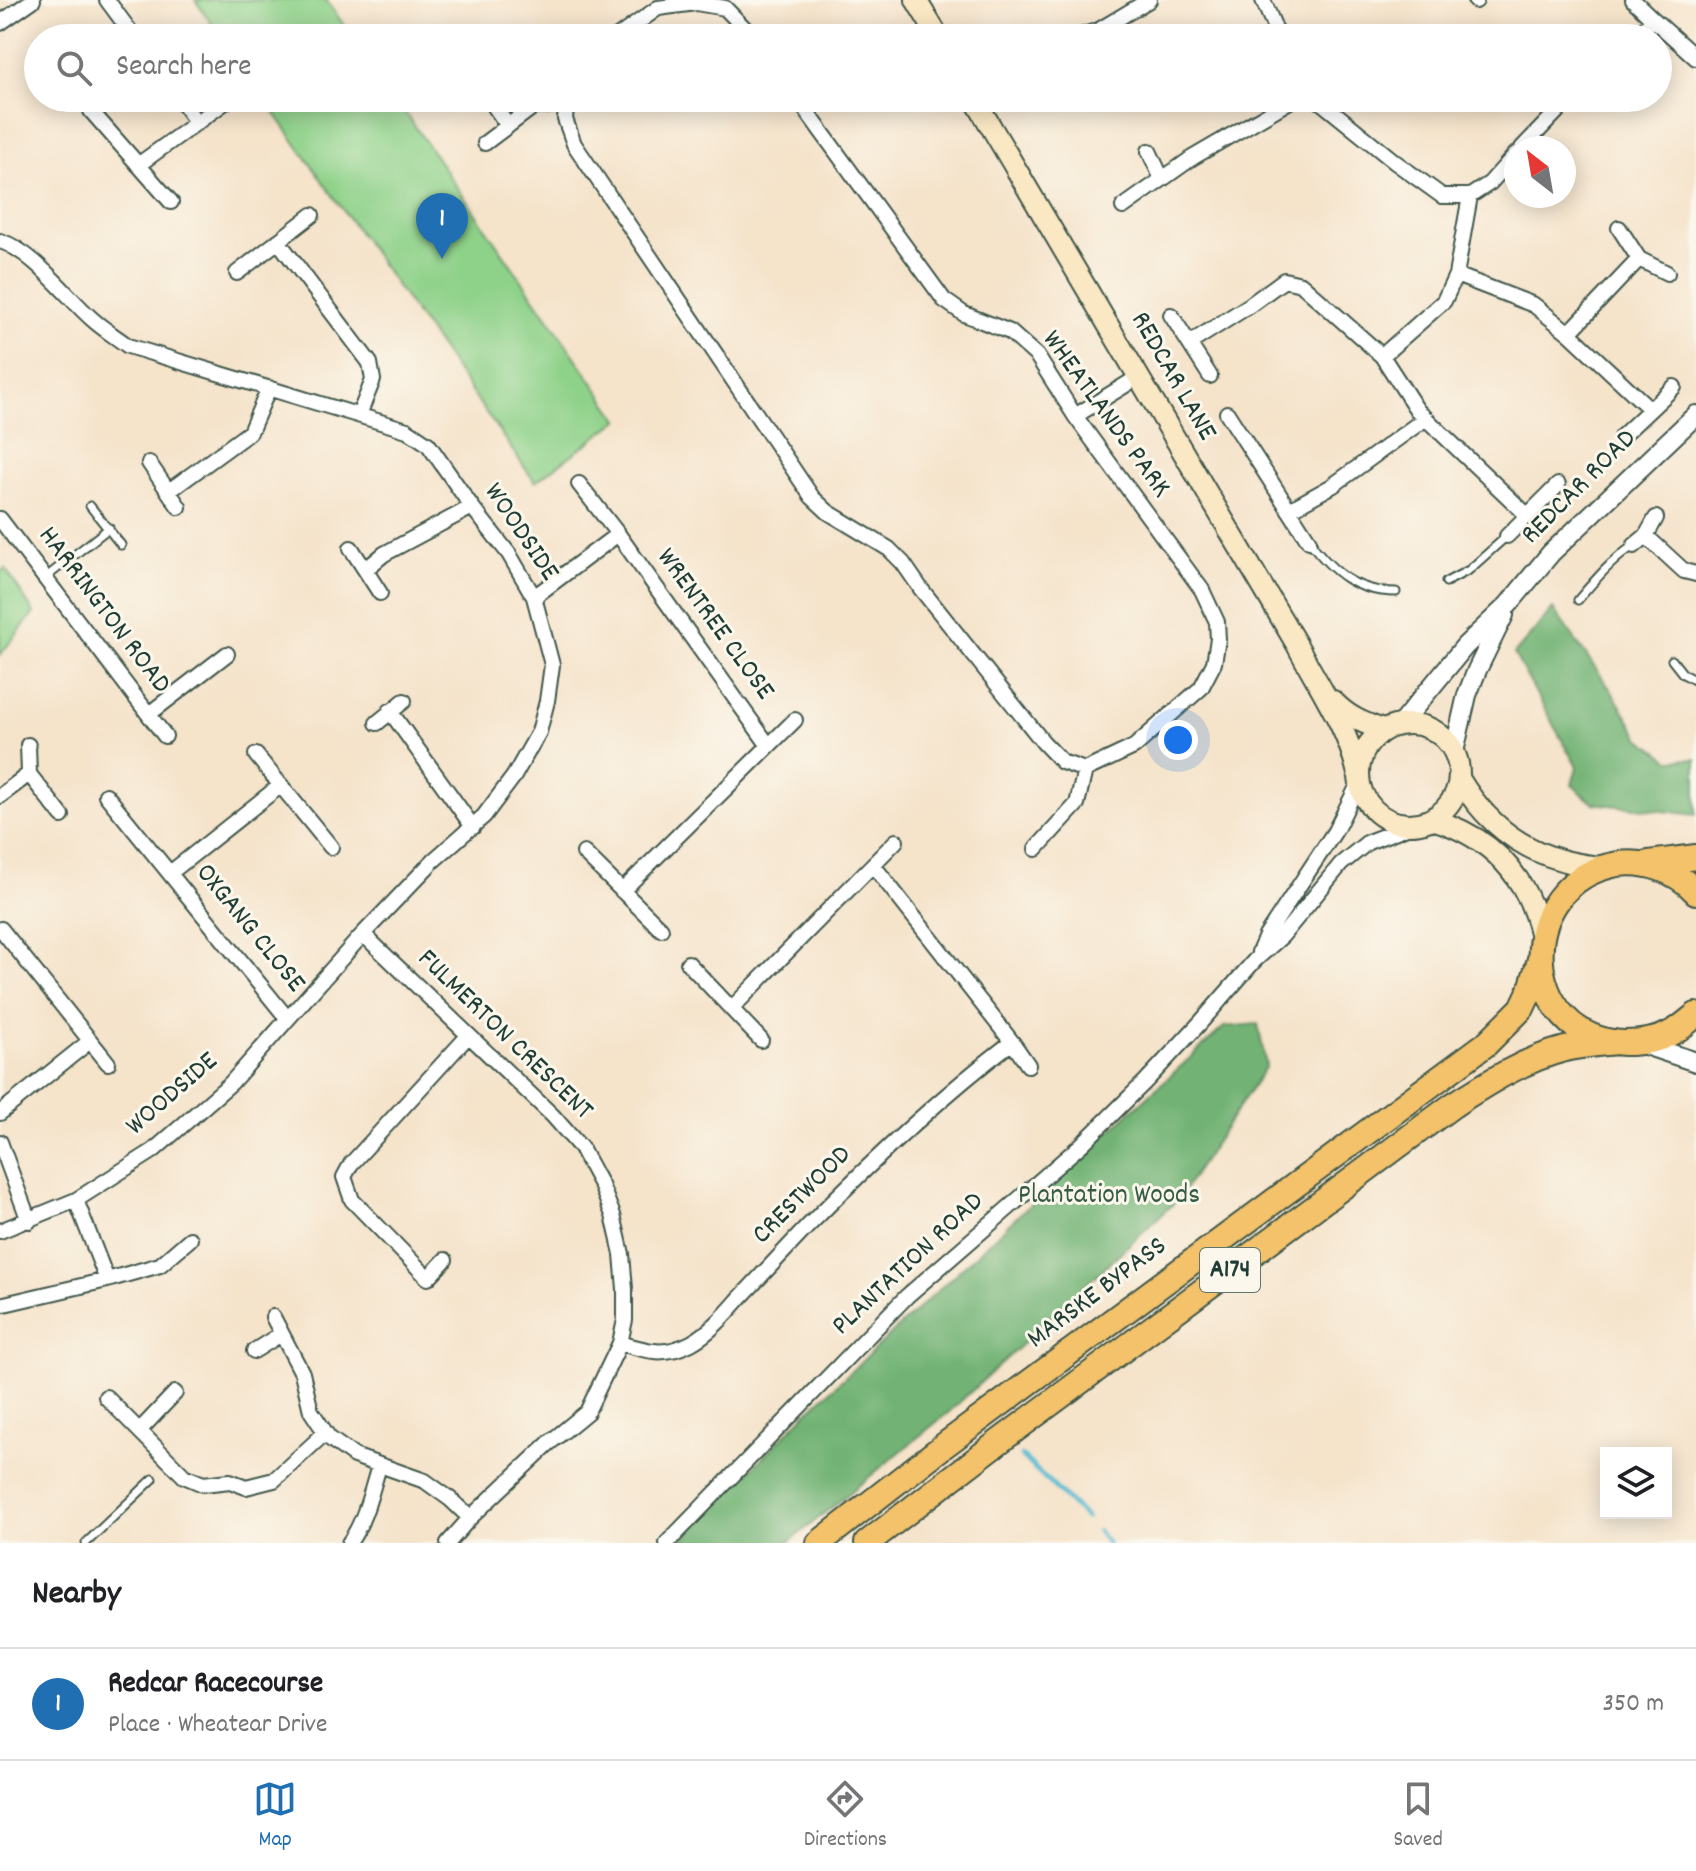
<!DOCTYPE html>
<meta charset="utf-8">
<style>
:root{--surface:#fff;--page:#f2f2f2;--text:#202124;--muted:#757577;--line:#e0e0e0;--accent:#1f6fb2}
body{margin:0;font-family:Dekko,sans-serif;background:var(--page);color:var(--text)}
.controls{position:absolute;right:24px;bottom:24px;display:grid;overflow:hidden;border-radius:0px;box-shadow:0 4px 20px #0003}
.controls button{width:72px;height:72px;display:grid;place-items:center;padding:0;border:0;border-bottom:2px solid var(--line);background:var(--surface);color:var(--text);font:40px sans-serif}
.compass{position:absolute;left:1504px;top:136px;width:72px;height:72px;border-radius:50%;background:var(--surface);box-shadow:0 4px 20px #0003;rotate:329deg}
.you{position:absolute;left:1178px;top:740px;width:28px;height:28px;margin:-20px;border:6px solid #fff;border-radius:50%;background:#1a73e8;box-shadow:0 0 0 12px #1a73e833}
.badge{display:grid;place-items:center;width:52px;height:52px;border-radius:50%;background:var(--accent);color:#fff;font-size:26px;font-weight:700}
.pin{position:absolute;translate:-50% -66px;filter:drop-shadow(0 2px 4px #0008)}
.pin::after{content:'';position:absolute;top:42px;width:28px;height:24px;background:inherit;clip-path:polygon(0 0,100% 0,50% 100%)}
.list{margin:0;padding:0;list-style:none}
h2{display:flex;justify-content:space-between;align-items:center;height:104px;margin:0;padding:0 32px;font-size:34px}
h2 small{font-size:26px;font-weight:400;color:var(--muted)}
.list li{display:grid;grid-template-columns:52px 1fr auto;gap:24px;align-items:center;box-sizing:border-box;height:112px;padding:0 32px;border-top:2px solid var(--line)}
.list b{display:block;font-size:30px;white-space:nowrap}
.list p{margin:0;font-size:26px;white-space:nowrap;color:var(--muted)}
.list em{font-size:26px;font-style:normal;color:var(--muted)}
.icon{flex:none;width:44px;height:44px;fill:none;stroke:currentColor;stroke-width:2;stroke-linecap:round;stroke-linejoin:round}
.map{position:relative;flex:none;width:1696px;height:1543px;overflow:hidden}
.search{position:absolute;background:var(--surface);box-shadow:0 4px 20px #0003;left:24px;right:24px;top:24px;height:88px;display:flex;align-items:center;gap:20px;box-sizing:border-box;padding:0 28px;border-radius:44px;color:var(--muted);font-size:30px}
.sheet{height:216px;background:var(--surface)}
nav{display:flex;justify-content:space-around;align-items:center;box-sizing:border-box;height:112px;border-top:2px solid var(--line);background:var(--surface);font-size:22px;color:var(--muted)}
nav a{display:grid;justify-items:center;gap:4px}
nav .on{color:var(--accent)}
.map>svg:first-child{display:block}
.green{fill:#8ed189;stroke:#56875e;stroke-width:2}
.forest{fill:#72b375;stroke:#487854;stroke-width:2}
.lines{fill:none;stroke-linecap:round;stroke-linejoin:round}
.stream{stroke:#54bad2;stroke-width:5}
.service-casing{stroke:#3f564a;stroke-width:11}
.minor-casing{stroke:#3f564a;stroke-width:18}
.tertiary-casing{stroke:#3f564a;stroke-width:22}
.secondary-casing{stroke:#3f564a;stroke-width:24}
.primary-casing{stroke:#3f564a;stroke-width:28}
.service{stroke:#fff;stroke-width:7}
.minor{stroke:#fff;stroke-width:14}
.tertiary{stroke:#fff;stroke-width:18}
.secondary{stroke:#fae7c3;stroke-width:20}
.primary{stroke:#f3c26a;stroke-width:24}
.labels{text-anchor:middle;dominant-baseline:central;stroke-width:6;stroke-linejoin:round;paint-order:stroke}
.shield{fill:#fbf7ec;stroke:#61756b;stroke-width:2}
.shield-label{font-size:26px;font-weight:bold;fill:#1f3d34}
.street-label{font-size:28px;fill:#1f3d34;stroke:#fbf7ec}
.park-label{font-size:28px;fill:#355b45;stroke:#fbf7ec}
</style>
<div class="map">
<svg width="1696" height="1543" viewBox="0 0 1696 1543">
<rect width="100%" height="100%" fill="#fbf7ec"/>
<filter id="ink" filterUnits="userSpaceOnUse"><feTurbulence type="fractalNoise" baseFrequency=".0125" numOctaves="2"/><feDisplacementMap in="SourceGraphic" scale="16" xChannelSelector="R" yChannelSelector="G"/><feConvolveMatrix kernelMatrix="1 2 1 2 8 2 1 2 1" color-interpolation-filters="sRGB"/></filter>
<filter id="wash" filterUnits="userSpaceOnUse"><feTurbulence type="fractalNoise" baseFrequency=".006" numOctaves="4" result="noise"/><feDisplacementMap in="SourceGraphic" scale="32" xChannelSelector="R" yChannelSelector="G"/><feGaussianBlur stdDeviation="1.8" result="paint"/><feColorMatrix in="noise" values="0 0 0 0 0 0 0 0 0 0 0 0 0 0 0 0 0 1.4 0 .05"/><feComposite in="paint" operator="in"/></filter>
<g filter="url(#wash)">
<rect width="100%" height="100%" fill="#f5e3ca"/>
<path class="green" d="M195,0H326L353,38H222Z
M264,98H395L619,420L535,482Z
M5,568L34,613L0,655V573Z"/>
<path class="forest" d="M1553,609L1611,690L1640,738L1670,760L1696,759V815L1593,803L1572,785L1577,767L1514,654Z
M1258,1024L1266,1066L1178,1199L949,1412L788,1543H679L803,1416L1080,1158L1224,1027Z"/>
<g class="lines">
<path class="stream" d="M1022,1456L1086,1518
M1098,1531L1107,1543"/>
</g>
</g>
<g filter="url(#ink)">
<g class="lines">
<defs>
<path id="service" d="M90,506L121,545
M1309,541C1333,572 1355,592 1396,592
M45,578L109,528
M1446,582L1469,570L1507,536
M1578,600C1595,580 1611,561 1633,546
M1672,660L1683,674L1696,681
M86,1543L153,1479"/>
<path id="minor" d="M107,0L135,38
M1263,0L1279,38
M1475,0L1476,1
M1633,0L1653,19
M0,23L33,0
M616,38L658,8L696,3L725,8L754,38
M1074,38L1099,30L1149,0
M1634,38L1653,19L1696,58
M106,98L91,111L171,202
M179,98L197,123
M567,98L565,119L574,144L812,497L828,512L889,549L903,563L921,589L1043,742L1062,762L1085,770L1134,747L1201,688L1214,663L1218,639L1217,622L1202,590L1075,416L1037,356L1010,332L964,314L944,300L797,98
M1316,98L1395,162L1442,196H1470L1490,183L1516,154
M492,103L508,126
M485,143L533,107L566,104
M1522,148L1570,98
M1149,151L1162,179
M138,165L228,100
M1123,207L1192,158L1295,98
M1619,228L1639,259L1667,273
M0,241C33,251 66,296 92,319C103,329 116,337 128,346L407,430L428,444L472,507L509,554L534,597L552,665L547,701L539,732L514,776L484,816L434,860L363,934L231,1083L153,1151L76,1200L0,1231
M278,241L370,363L373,380L359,415
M237,273L312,215
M1456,275L1534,305L1569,333L1650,409
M1171,315L1210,376
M1569,333L1639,259
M1190,343L1250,305L1284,280L1301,284L1382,356L1417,410L1527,515
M1382,356L1444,301L1456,275L1470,196
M1227,413L1309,541
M1075,416L1140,376
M1621,437L1674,387
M149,463L179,507
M579,484L618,534L769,746
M169,491L250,432L269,388
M1289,510L1332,486L1426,418
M0,519L165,736
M1507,536L1558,485
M1646,536L1656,518
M1634,546L1646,536L1684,571L1696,574
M351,548L380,593
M365,570L384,554L472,507
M534,597L618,534
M390,711L473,827
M149,714L227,654
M377,723L404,701
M28,745L29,774L62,816
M256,755L331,847
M106,795L287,1018
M0,796L29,774
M1036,849L1077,804L1085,770
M584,853L661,929
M873,865L1012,1042L1028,1065
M170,873L281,785
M622,891L795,720
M1,929L108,1063
M363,934L553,1116L581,1148L601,1185L613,1215L622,1254L625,1289V1320L620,1343L587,1412L548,1444L470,1518L448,1543
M1259,952L1266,936L1335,831L1359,783
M688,963L761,1040
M732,1008L896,841
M0,1113L90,1041
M0,1142L29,1221
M76,1200L107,1280
M445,1260L428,1278L352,1200L344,1177L351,1164L468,1036
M0,1305L107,1280L160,1265L190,1239
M273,1317L302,1373L311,1411L329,1438L354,1456L425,1481L450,1499L470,1518
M620,1343C647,1351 664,1357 691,1343C710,1333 726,1314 740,1298C763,1274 785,1250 808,1226C872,1161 939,1098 1012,1042
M254,1351L281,1334
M106,1397L184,1476L203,1484L230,1481L246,1487L274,1480L325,1433
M140,1430L175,1393
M349,1543C365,1521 371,1492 379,1466
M667,1543L907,1296L1081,1145L1145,1082L1200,1023L1255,960L1282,936L1341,864L1368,842L1412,825"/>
<path id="tertiary" d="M1400,725L1465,646L1508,605L1551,553L1696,415
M1454,752L1467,695L1477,670L1504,615
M1639,1043L1696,1062"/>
<path id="secondary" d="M916,0L939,38
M974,98L1297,645C1319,687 1348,728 1358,774
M1333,701C1348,717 1363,723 1383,730
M1359 774a50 50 0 1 1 100 0a50 50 0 1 1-100 0Z
M1459,778C1492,834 1539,863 1604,867
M1432,819C1492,837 1528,876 1541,937"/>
<path id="primary" d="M1649,863L1696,857
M1696,892C1677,871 1646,860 1618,864C1509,883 1519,1039 1624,1043C1639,1043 1657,1041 1671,1033C1680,1029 1688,1021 1696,1015
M819,1543L942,1447L1486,1044L1522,1008L1531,989L1540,959
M867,1543L1000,1441L1453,1105C1489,1082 1523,1060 1565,1049C1581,1045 1599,1044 1615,1042"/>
</defs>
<use href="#service" class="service-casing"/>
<use href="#minor" class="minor-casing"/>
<use href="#tertiary" class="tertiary-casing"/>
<use href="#secondary" class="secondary-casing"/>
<use href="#primary" class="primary-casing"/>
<use href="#service" class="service"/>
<use href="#minor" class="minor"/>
<use href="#tertiary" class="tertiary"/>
<use href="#secondary" class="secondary"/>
<use href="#primary" class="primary"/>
</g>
</g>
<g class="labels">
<rect class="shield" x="1200" y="1248" width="60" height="44" rx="6"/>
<g class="shield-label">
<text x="1230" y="1270">A174</text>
</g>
<g class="street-label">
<text transform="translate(1172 377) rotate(60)">REDCAR LANE</text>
<text transform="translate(1105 415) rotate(54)">WHEATLANDS PARK</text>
<text transform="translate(1580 488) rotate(-45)">REDCAR ROAD</text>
<text transform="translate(520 533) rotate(56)">WOODSIDE</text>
<text transform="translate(103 611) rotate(53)">HARRINGTON ROAD</text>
<text transform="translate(714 625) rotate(54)">WRENTREE CLOSE</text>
<text transform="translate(249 929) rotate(51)">OXGANG CLOSE</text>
<text transform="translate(504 1036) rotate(44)">FULMERTON CRESCENT</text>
<text transform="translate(173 1095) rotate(-41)">WOODSIDE</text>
<text transform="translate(803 1196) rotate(-45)">CRESTWOOD</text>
<text transform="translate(909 1265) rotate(-43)">PLANTATION ROAD</text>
<text transform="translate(1098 1294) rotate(-37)">MARSKE BYPASS</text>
</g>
<g class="park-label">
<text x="1109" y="1197">Plantation Woods</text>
</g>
</g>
</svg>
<div class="controls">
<button><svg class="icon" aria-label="layers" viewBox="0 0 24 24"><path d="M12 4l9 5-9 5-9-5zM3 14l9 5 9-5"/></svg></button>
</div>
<svg class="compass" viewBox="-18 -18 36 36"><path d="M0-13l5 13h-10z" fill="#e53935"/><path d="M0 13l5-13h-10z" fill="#757577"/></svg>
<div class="you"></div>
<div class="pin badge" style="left:442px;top:259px">1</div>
<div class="search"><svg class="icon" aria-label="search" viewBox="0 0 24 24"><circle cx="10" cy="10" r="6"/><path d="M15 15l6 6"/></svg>Search here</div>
</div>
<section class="sheet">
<h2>Nearby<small></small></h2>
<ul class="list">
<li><span class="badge">1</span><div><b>Redcar Racecourse</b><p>Place · Wheatear Drive</p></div><em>350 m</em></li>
</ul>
</section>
<nav>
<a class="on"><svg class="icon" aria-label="map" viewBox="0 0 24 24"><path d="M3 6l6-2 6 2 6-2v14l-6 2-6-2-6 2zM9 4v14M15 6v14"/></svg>Map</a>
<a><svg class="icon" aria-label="directions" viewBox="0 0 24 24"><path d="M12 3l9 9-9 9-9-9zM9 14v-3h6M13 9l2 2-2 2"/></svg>Directions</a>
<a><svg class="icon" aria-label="saved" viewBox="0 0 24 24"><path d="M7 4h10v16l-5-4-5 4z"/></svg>Saved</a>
</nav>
